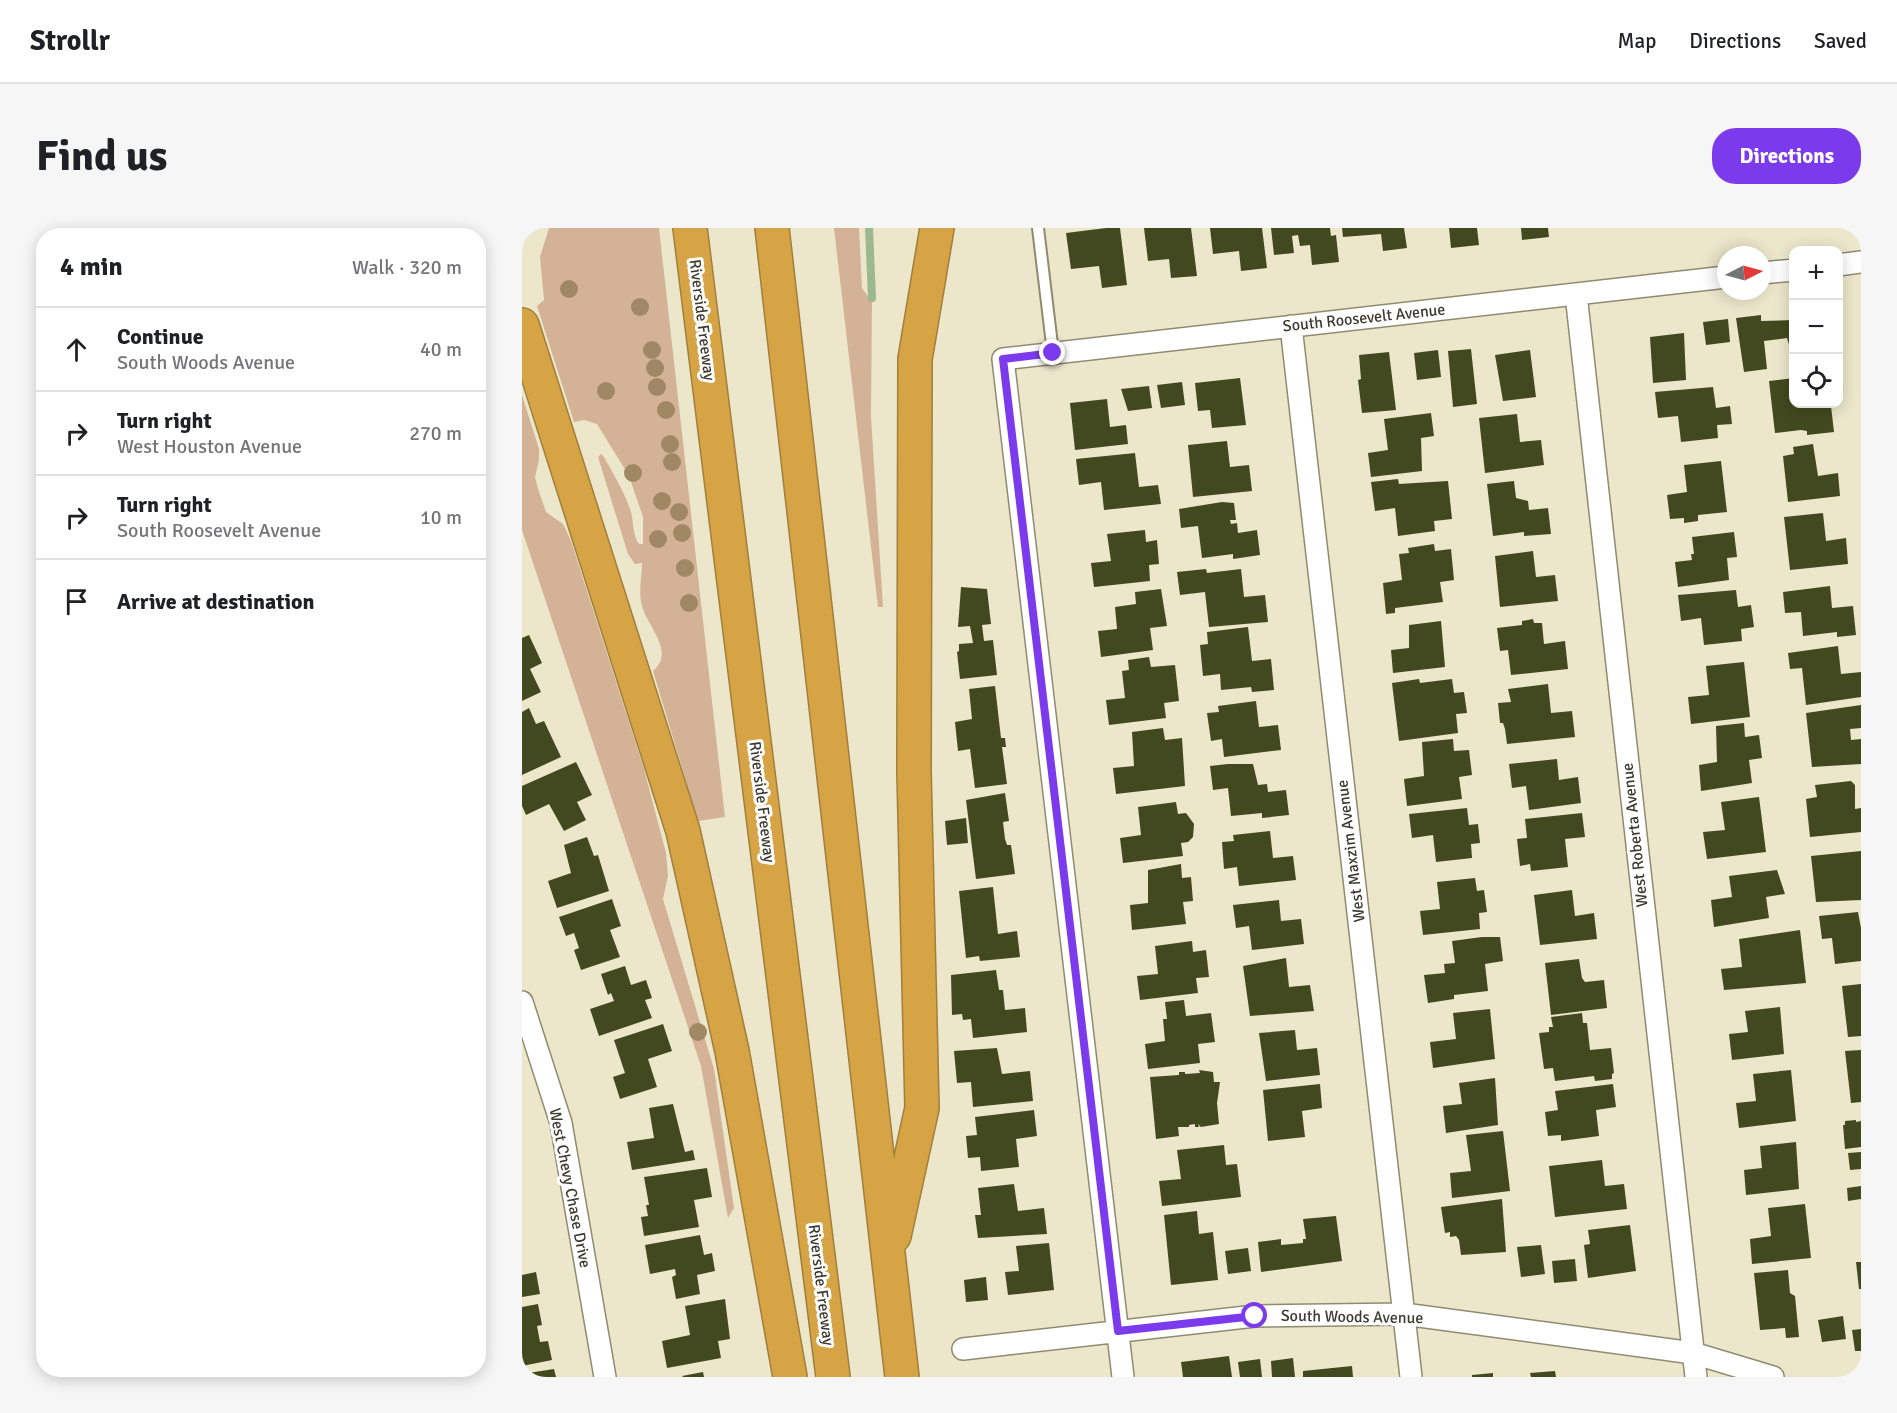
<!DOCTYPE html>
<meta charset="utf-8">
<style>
:root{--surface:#fff;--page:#f6f6f6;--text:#202124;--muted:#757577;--line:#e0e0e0;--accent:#7c3aed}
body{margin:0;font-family:Signika,sans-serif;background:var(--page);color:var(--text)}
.controls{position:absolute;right:18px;top:18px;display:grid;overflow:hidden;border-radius:12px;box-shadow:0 3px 15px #0003}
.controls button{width:54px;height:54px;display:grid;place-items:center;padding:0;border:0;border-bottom:2px solid var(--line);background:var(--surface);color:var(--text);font:30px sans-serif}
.compass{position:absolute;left:1195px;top:18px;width:54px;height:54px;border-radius:50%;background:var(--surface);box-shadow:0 3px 15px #0003;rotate:84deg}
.stop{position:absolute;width:18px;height:18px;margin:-14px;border:4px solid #7c3aed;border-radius:50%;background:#fff}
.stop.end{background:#7c3aed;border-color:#fff;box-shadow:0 2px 6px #0008}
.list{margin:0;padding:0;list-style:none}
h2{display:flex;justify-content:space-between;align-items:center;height:78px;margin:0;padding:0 24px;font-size:26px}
h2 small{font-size:20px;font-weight:400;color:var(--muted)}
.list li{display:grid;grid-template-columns:39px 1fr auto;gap:18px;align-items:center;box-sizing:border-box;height:84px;padding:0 24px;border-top:2px solid var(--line)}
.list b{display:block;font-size:22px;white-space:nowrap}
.list p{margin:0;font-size:20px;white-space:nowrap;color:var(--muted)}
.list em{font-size:20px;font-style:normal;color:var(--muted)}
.icon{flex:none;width:33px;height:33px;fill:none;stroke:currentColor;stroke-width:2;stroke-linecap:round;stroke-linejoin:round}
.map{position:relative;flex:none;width:1339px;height:1149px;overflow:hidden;border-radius:24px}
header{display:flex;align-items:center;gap:36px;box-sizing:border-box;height:84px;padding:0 30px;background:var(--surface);border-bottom:2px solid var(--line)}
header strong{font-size:28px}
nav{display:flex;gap:33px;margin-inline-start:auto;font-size:21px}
.intro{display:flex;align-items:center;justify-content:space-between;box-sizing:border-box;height:144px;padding:0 36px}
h1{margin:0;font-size:42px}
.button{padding:15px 27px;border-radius:24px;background:var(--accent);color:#fff;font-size:21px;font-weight:700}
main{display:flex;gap:36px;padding:0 36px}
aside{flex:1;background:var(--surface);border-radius:24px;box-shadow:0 3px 15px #0003}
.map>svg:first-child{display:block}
.grass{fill:#d4b296}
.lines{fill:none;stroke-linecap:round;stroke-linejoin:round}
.stream{stroke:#9bb88f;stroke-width:8}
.building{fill:#42491e}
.lane-casing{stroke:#8f8b71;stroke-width:14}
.street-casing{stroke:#8f8b71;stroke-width:24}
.highway-casing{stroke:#a07f3d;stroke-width:36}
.lane{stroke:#fff;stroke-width:10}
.street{stroke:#fff;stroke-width:21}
.highway{stroke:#d6a444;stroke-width:33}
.tree{fill:#a08865}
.route{stroke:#7c3aed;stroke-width:8}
.labels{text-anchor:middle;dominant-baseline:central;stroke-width:6;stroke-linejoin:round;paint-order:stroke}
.street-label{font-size:16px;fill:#3d3b30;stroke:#fff}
</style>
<header>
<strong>Strollr</strong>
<nav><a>Map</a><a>Directions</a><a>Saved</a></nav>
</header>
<div class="intro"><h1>Find us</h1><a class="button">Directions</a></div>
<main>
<aside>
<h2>4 min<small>Walk · 320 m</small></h2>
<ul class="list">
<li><svg class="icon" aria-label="ahead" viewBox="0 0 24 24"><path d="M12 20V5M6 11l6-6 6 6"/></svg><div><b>Continue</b><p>South Woods Avenue</p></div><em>40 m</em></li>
<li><svg class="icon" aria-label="right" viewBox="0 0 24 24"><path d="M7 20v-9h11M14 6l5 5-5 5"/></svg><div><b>Turn right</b><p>West Houston Avenue</p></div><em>270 m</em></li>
<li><svg class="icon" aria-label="right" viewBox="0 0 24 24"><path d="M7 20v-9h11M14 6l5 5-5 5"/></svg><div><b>Turn right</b><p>South Roosevelt Avenue</p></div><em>10 m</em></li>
<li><svg class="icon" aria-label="arrive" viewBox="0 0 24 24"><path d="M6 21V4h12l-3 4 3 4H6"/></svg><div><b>Arrive at destination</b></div></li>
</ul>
</aside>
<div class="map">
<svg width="1339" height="1149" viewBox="0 0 1339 1149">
<rect width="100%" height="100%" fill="#ece7cb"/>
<path class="grass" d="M27,0H137L203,589L176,593L131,443C154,424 125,398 120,378C116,363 120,349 120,335L113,336L106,326L76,229L79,226L82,229C92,247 103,265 109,284C112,295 110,306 117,316H121V289L107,248L75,196L62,192L52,194L15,78L22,72L18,29Z
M312,0H337L340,60L347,70H350L349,189L361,379H356Z
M0,167L17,221V232L13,249L16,261L24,284L41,296L49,313L122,541L144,625L146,648L141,671L192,841L212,980L206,990L179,838L0,302Z"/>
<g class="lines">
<path class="stream" d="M347,0L350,70"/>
</g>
<path class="building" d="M584,0H598L605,57L580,60L577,38L549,41L544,5Z
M622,0H669L675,48L649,50L647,31L626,33Z
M688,0H740L745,40L719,43L717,23L691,26Z
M749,0H808L809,8L814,7L817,34L790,37L788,17L778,18L776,7L770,8L772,25L752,27Z
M820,0H882L885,20L861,23L859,6L821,9Z
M927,0H955L957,17L929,20Z
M999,0H1026L1027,9L1000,12Z
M1239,87V93L1272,92V133L1265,110L1242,113L1245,141L1222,144L1214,90Z
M1206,91L1208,114L1184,117L1181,94Z
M1162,105L1164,152L1131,155L1128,109Z
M949,121L955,176L931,179L926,123Z
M916,122L919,149L895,152L892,125Z
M1008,122L1014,169L981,173L973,127Z
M867,124L874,182L840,185L836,152L839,151L837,127Z
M718,150L724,197L690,200L688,182L676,183L673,155Z
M1272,150V176H1289V180L1309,178L1312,204L1285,207V203L1279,202L1253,205L1247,153Z
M660,154L663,177L639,180L635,157Z
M627,158L630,180L606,183L599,161Z
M1191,159L1194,180L1208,178L1210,196L1195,197L1196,210L1159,214L1156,188L1136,190L1133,164Z
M585,171L588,199L604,197L606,216L553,222L548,175Z
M909,185L912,208L899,210L900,243L849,249L846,225L866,222L862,191Z
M995,186L998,214L1019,212L1022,237L963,245L957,190Z
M705,213L708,239L727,237L730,263L671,269L666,217Z
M1291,216L1296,248L1316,245L1318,268L1266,274L1261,228L1272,226L1271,219Z
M613,225L617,259L636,257L639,276L582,282L579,254L557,257L554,231Z
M1199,233L1205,284L1176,287V293L1162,295V290L1148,291L1145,267L1165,264L1162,237Z
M876,251L877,256L926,253L930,291L912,293L913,303L876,308L873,280L853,283L849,254Z
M992,253L994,270L1006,273L1007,282L1026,280L1029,306L1002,308V304L971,308L965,256Z
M700,274L712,275L714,292H708L709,296L715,295L716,305L735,302L738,327L711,331V326L680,330L676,298L659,300L657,281Z
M1301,285L1304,313L1324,310L1326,336L1268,342L1262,289Z
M623,302L624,314L635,312L637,336L627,337L628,353L572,359L569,335L589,333L585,306Z
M1212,304L1215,329L1205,330L1207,352L1156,359L1153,334L1170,332L1169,326H1172L1170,309Z
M912,316L913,323L929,321L932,352L918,354L921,374L873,380V385L864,386L861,355L880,352L877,326L887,325L886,320Z
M1011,323L1014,349L1033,347L1036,373L978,379L973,328Z
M684,341L685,345L719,341L722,369L743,367L746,394L687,399L683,364L658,367L655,344Z
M1308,358L1310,380L1331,378L1334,407L1315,409V404L1281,408L1279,384L1263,385L1261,364Z
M439,359L465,361L469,396L460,397L462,413L471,412L475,447L438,451L435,424L437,423V416L451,415L448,398L436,399Z
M639,361L645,398L628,400L631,422L579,429L576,403L595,401L593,379L614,376L613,364Z
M1214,362L1216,379L1229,377L1232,399L1219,401L1220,413L1182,417L1179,390L1159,393L1156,367Z
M1011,391L1012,395H1020L1022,416L1043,413L1046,441L989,447L986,422L978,423L975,400L1000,397V393Z
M919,393L923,439L871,445L869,422L887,420V397Z
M726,399L730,433L749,431L752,462L730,464L729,459L699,462L698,446L681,448L678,417L686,416L685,404Z
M7,407L20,435L8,441L19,464L0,473V410Z
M1316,418L1319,446L1339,444V469L1284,477L1280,440L1268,441L1266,425Z
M627,429L629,439L653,437L657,473L642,475L644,490L587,497L584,472L603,470L600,443L607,442L606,432Z
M1222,434L1228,489L1169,496L1166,469L1187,467L1184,438Z
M897,451L898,455L930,451L932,465L942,464L945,485L934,486L936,505L877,513L870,455Z
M1026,456L1029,485L1050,483L1053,509L985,516L983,501L981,495H978L976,475L989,474L986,461Z
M473,458L479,510H483L484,519H480L485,556L453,560L448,521L436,523L433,494L450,491L447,461Z
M734,473L737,499L756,497L759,522L702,529L700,511L689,513L685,485L697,484L696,478Z
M1339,477V500L1328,501L1329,512L1339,511V536L1290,539L1284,485Z
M7,480L14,496L22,493L39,529L0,547V484Z
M1222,495L1223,509L1237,507L1240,530L1227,532L1230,555L1179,563L1177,537L1195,534L1194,498Z
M641,500L643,512L660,510L663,558L594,566L591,540L612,538L610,504Z
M931,511L932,523L947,522L950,547L937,549L940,571L885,578L882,551L902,548L900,514Z
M1035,531L1037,552L1056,549L1059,575L1007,582L1004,558L990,560L987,536Z
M54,534L70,567L55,574L64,592L42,603L27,576L4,587L0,578V558Z
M706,536H731L736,557L745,556L746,564L764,562L767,587L740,590V585L709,588L706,560L691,562L688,538Z
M1329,553L1333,557V581L1339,580V604L1288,609L1284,571L1295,569L1293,557Z
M483,565L487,593L481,594L483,611L485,617H489L493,646L454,651L444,572Z
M1237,569L1244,624L1185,631L1181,604L1203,602L1199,574Z
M654,574L656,586L664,585L672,596L671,609L666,614L659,615L661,628L601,635L598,610L619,607L616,579Z
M945,580L947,597L956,596L958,615L949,616L950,630L914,634L911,607L890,610L887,586Z
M1060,585L1063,609L1043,611L1046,639L1009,643L1008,636L998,638L995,611L1005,610L1003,591Z
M444,590L446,615L425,617L423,593Z
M748,603L751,630L771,628L774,652L717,658L715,639L702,641L700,614L712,613L711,607Z
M65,609L72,628L76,627L87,663L35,680L26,653L49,645L42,617Z
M1339,623V672L1294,674L1289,628Z
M659,636L660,650L669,649L671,673L661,674L664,696L610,702L608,677L626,675V642Z
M1255,642L1263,666L1244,669L1247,690L1192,699L1189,672L1210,669L1207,648Z
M953,650L955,663L962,662L965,684L957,685L958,701L901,707L898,683L918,681L915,654Z
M471,659L476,706L495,703L498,729L458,733L457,728L444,730L437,663Z
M1050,662L1053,688L1072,685L1075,711L1018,717L1012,667Z
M90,671L99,698L88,702L98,729L59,742L52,722L57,720L52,705L44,708L37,689Z
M757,672L759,693L779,691L782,716L730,722L727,698L714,700L711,677Z
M1336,684L1339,700V733L1313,736L1310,710L1300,711L1297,688Z
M1278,702L1284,755L1202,762L1199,741L1220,739L1217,711Z
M960,709H978L981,733L963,736L966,763L932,767V771L906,775L902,747L923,745L922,736L933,735L930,713Z
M670,713L671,724L684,722L687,749L674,750L676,765L618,772L615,748L636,746L633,718Z
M764,730L767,759L788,757L792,783L728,788L721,738Z
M1057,731L1060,750L1063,754L1082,752L1085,780L1029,787L1023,735Z
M103,738L109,757L124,752L130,770L123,772L130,790L77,808L68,781L92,773L89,765L86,767L79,746Z
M474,742L477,762H481L483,782L503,780L505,804L451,810L449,791L441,792L440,786L430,787L429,747Z
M1339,756V808L1326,809L1320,758Z
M662,772L664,788L689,785L693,814L676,816L678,835L626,841L623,816L643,813L641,791H645L643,774Z
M1258,779L1262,826L1210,832L1207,806L1226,804L1223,783Z
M968,781L973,831L911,840L908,814L934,811L931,785Z
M1060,785L1061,795H1065L1068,822L1089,820L1092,845L1090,846V851L1073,853L1072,848L1033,853L1031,840L1022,841L1017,805L1027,804V799H1031L1029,789Z
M141,796L150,823L126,831L135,859L98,871L91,849L103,845L92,812Z
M773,802L775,822L795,820L798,847L744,853L737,805Z
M475,820L480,846L508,843L511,873L451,879L449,854L435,855L432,823Z
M1339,822V874L1329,875L1323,823Z
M677,842L691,844L692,854H698L695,875L697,896L679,899L676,896L677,899H673V896L667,897V899H656L657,908L634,911L628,849L657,847V844H663V846L678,845Z
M1269,842L1274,893L1217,900L1214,875L1234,873L1231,846Z
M973,850L976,897L924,905L921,878L940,876L937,855Z
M798,856L800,880L780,883L783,909L746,913L741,862Z
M1091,856L1094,879L1074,882L1077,908L1039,913V907L1026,908L1023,884L1036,882L1033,863Z
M151,876L163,924L171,922L173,932L110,942L105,914L132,910L127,880Z
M512,882L515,908L494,911L497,939L459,943L458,929L446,930L444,908L455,907L453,889Z
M1334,892V894L1339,893V919L1323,921L1321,897H1323V893Z
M981,903L988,963L930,970L928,945L949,943L944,907Z
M1274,914L1277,961L1224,967L1222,942L1240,940L1238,918Z
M702,917L704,937L715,936L719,969L640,978L637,953L659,951L655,922Z
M1339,924V941L1328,942L1326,925Z
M1080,932L1083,958L1102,956L1105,981L1033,989L1027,938Z
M185,940L190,969L172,972L177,999L122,1008L119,989L126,988L124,977H127L122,949Z
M492,956L496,983L522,980L525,1006L456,1010L453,987H459L456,960Z
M1339,958V971L1326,973L1325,960Z
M980,971L984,1024L939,1027L937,1012L934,1008L928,1009V1004L923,1005L919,979Z
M1283,976L1289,1030L1230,1036L1228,1011L1249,1008L1246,980Z
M675,983L677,1006L691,1004L696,1052L649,1057L642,987Z
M814,988L820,1033L739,1044L736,1014L759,1011V1017L781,1015V1011H784L781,991Z
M1108,997L1114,1043L1066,1050L1062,1017L1068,1016L1066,1002Z
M178,1007L182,1027L190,1025L193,1043L175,1047L178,1066L154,1071L150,1049L154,1047L153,1041L128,1046L123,1017Z
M527,1015L532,1062L486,1067L483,1044L497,1043L494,1018Z
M1019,1017L1023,1046L999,1049L995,1019Z
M726,1020L729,1043L706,1046L703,1023Z
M1053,1031L1055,1053L1032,1055L1030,1033Z
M1334,1034H1339V1061H1337Z
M1266,1042L1268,1065L1273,1068L1277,1109L1264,1110L1263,1100L1238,1102L1232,1045Z
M14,1044L18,1066L0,1069V1047Z
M464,1049L466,1072L444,1074L442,1052Z
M203,1071L208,1111L196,1113L199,1130L145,1140L140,1113L168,1107L163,1078Z
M16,1076L20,1097L15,1098L18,1114L26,1113L30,1132L0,1138V1079Z
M1321,1088L1324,1111L1300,1114L1296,1092Z
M1339,1101V1123H1333L1330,1102Z
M707,1128L710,1149H661L659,1134Z
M771,1130L773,1149H750L749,1133Z
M738,1131L740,1149H718L716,1134Z
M830,1138L831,1149H781V1143Z
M32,1141L34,1149H0V1146Z
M1033,1143L1034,1149H1009L1008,1145Z
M181,1144L182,1149H161L160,1148Z
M971,1145V1149H950V1147Z"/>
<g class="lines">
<defs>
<path id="lane" d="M516,0L531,125"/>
<path id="street" d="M1316,37L1339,34
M1240,45L1272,42
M1054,66L1174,1149
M769,98L889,1149
M0,774L39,895L83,1149
M441,1121L733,1088L882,1086L1171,1125L1251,1149
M601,1149L481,131L1204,49"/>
<path id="highway" d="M168,0L311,1149
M250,0L380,1149
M0,97L161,603L210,823L268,1149
M372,1008L400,880L392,544L393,131L415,0"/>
</defs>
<use href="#lane" class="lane-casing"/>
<use href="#street" class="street-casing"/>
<use href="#highway" class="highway-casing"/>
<use href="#lane" class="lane"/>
<use href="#street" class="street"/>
<use href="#highway" class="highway"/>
</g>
<g class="tree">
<circle cx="47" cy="61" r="9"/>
<circle cx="118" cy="79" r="9"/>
<circle cx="130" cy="122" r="9"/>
<circle cx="133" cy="140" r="9"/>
<circle cx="135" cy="159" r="9"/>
<circle cx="84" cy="163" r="9"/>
<circle cx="144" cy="182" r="9"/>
<circle cx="148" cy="216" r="9"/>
<circle cx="150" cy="234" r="9"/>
<circle cx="111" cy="245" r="9"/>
<circle cx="140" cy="273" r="9"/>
<circle cx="157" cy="284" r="9"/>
<circle cx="160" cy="305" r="9"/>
<circle cx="136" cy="311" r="9"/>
<circle cx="163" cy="340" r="9"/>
<circle cx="167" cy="375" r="9"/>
<circle cx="176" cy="804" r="9"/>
</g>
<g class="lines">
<path class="route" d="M531,125L481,131L596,1103L733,1088"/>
</g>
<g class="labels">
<g class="street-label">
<text transform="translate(842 90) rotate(-6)">South Roosevelt Avenue</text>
<text transform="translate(180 92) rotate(83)">Riverside Freeway</text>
<text transform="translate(240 574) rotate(83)">Riverside Freeway</text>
<text transform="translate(1113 607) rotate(-96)">West Roberta Avenue</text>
<text transform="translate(829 623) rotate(-97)">West Maxzim Avenue</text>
<text transform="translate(48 960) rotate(79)">West Chevy Chase Drive</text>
<text transform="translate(299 1057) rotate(83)">Riverside Freeway</text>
<text transform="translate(830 1089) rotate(1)">South Woods Avenue</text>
</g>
</g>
</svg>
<div class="controls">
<button>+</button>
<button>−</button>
<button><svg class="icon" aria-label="locate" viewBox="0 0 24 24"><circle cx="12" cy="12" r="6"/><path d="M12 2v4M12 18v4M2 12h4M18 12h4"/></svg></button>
</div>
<svg class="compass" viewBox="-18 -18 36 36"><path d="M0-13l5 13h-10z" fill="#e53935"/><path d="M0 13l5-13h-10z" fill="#757577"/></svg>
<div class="stop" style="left:733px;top:1088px"></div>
<div class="stop end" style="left:531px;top:125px"></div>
</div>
</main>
